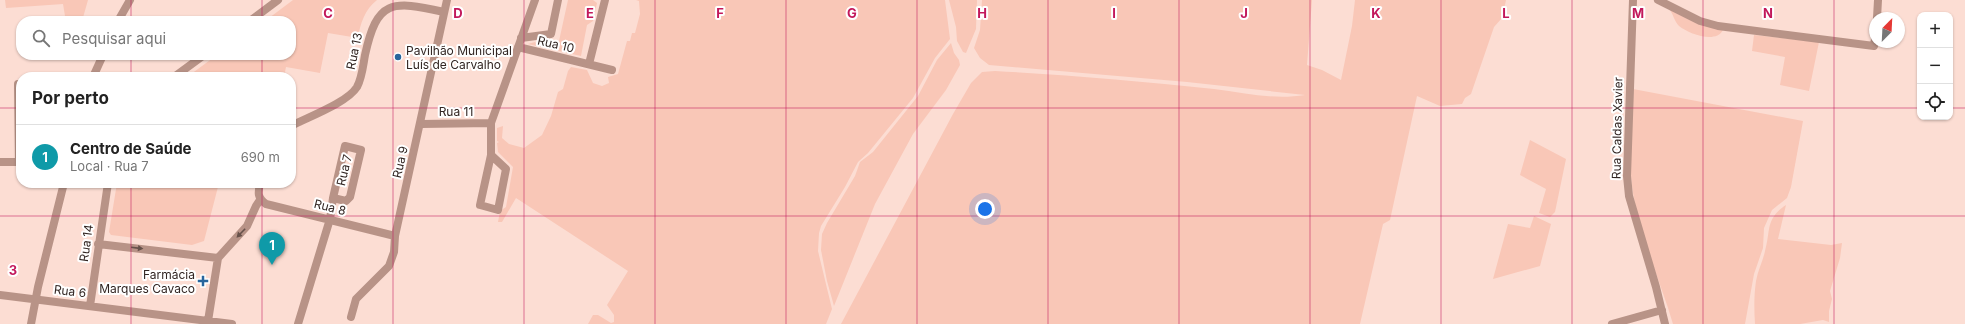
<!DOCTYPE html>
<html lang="pt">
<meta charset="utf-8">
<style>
:root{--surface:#fff;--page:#f2f2f2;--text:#222;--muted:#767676;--line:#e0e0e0;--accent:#d93025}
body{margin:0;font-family:Inter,sans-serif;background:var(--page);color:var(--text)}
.controls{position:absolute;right:12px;top:12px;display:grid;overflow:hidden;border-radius:8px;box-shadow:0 1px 3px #0004}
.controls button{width:36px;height:36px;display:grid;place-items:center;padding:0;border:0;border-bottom:1px solid var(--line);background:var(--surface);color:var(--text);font:20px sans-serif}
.compass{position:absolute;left:1869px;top:12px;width:36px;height:36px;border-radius:50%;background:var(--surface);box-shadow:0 1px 3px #0004;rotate:24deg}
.you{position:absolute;left:985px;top:209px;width:14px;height:14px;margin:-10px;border:3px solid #fff;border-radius:50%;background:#1a73e8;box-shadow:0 0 0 6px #1a73e833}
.badge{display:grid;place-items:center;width:26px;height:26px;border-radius:50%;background:var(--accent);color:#fff;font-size:13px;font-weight:700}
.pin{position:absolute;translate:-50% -33px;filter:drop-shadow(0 1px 2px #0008)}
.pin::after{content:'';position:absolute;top:21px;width:14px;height:12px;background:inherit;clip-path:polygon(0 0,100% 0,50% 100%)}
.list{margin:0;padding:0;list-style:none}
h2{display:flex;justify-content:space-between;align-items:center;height:52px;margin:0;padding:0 16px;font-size:17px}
h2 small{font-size:13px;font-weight:400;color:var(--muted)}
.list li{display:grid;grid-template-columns:26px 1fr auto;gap:12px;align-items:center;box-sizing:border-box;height:64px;padding:0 16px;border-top:1px solid var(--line)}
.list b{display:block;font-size:15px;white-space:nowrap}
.list p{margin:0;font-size:13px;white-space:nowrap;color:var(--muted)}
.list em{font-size:13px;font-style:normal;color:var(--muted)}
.icon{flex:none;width:22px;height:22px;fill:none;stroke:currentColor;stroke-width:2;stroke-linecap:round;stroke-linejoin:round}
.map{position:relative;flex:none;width:1965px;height:324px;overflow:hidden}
.search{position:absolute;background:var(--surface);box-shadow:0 1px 3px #0004;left:16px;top:16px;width:280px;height:44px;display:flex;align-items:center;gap:10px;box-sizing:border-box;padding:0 14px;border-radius:16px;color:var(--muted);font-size:15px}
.panel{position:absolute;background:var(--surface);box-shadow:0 1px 3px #0004;left:16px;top:72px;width:280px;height:116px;border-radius:16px}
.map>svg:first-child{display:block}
.green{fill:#f9c7b7}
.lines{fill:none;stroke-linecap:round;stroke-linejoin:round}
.minor{stroke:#b89387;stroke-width:8}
.oneway{fill:#67514a}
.grid{fill:none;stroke:#c2185b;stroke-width:1;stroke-opacity:0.55}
.poi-dot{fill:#28659c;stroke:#fff;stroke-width:1.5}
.labels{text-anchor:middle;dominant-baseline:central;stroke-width:4;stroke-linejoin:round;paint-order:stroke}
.street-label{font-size:12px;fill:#312522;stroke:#fff}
.poi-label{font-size:12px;fill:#312522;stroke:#fff;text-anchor:start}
.grid-label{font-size:13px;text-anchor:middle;font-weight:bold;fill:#c2185b;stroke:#fff;stroke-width:4;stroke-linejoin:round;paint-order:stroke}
</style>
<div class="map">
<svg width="1965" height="324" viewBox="0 0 1965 324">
<rect width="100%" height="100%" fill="#fcddd3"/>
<path class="green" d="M5,0H88L82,21H62L65,16L63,4L6,8Z
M293,0H377C365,9 360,24 358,38L328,33L320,73L286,67L284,77H187L217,55H291V21H265Z
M568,0H593L597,3L593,21L587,25L581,56L528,44L535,42L537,45L559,41Z
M636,0H945L950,39L935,58L913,98L868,153L858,162L845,187L821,226L819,233L818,251L832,309L826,324H588L593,315H598L611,323L614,322V315L607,305L628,271L516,198L502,222H498L500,211L506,207L513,167L498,152L497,143L499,142L497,141V128L503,126L502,138L509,144L524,148L542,135L551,116L558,92L563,89L568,71L571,67L587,70L593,83L602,86L609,83L608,77L618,74L627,41H630L632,33H635L640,14L639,1Z
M949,0H977L976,29L966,53L963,52L957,41L956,27Z
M982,0H1312L1307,65L1322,70L1341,80L1352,26L1355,0H1506L1502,18L1494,27L1471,94L1465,98L1462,104L1440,106L1417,96L1390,220L1383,224L1360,324H841L953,114L971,83L982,72L995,71C1068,75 1141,81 1214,89C1245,93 1274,100 1305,95L1187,82L989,65L980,58L974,48L980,30Z
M1669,9L1723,30C1716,44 1689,34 1679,26C1674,21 1674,15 1669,9Z
M1754,35L1819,42L1809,91L1780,85L1785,57L1752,51Z
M951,43L954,53L959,60L960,65L946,90L913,134L875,204L834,306L827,281L821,250L822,234L827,223L855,176L860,162L873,152L918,96L937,60Z
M1633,89L1803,121L1791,187L1787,198L1772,210L1764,228L1763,248L1754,274L1745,324H1673C1660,279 1638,234 1632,186C1628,154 1632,121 1633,89Z
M1530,140L1566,159L1555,212L1550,217L1539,213L1546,189L1520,175Z
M117,183H219L204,241L192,245L111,235L109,232Z
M1786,205L1778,239L1831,245L1842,243L1840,258L1830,291L1832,299L1829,311V322L1823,320L1800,324H1755C1754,309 1754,295 1756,281C1758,270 1763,261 1765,251C1771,230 1765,219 1786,205Z
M1534,216L1551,224L1540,266L1493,279L1508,224L1530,228Z"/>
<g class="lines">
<path class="minor" d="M1633,0L1627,176L1629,196L1656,287L1665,324
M1658,0L1700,21L1718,26L1874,46L1875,39
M1877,18L1878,0
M118,21L130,0
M250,21L278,0
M521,38L551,34L558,0
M518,47L612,70
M589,64L605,0
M93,77L103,55
M174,77L204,55
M421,124L491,123
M291,126C308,117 347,103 357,87C362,78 363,66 365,55C377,0 391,0 444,12
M491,155L480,205L498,210L506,169L491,155V123L535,0
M0,162H19L18,84H21
M260,183C258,193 257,197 266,204L395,236
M98,244L218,258
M0,295L232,324
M90,306L108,183
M351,317L356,299L389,266L394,252L395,236L447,0
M208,321L218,258L247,226L256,206L260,200
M31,324L38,287L64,183
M298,324L330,219L333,198L345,146L361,150L350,197L346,201L333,198
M1612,324L1662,310"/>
</g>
<defs><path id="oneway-solid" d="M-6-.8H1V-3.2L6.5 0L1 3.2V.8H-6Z"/></defs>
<g class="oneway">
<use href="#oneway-solid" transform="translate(241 233) rotate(134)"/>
<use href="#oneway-solid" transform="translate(137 248) rotate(7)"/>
</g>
<path class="grid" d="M131,0V21M262,0V21M393,0V324M524,0V324M655,0V324M786,0V324M917,0V324M1048,0V324M1179,0V324M1310,0V324M1441,0V324M1572,0V324M1703,0V324M1834,0V324M131,55V77M262,55V77M0,108H21M291,108H1920M1950,108H1965M131,183V324M262,183V324M0,216H1965"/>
<g class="poi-dot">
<circle cx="398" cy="57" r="4"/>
<path d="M201 275h4v4h4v4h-4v4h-4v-4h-4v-4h4z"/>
</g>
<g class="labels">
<g class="street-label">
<text transform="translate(556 44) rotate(13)">Rua 10</text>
<text transform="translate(354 51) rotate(-78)">Rua 13</text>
<text x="456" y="111">Rua 11</text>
<text transform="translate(1617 128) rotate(-89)">Rua Caldas Xavier</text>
<text transform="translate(400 162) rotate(-77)">Rua 9</text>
<text transform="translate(344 170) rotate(-77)">Rua 7</text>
<text transform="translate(330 207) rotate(14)">Rua 8</text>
<text transform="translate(86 243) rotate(-82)">Rua 14</text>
<text transform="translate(70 291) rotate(7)">Rua 6</text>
</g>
<g class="poi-label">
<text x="406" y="50">Pavilhão Municipal<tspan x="406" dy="14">Luís de Carvalho</tspan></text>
<text x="195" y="274" text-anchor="end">Farmácia<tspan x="195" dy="14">Marques Cavaco</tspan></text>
</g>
</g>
<g class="grid-label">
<text x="328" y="18">C</text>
<text x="458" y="18">D</text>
<text x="590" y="18">E</text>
<text x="720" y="18">F</text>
<text x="852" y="18">G</text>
<text x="982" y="18">H</text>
<text x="1114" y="18">I</text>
<text x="1244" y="18">J</text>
<text x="1376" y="18">K</text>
<text x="1506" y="18">L</text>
<text x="1638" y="18">M</text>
<text x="1768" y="18">N</text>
<text x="13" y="275">3</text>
</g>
</svg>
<div class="controls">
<button>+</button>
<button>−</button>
<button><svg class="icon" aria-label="locate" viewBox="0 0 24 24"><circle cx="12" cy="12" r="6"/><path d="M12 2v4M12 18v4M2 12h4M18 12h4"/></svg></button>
</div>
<svg class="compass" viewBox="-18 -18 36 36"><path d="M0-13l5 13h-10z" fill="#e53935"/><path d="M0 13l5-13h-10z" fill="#767676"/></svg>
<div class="you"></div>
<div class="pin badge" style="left:272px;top:265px;background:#0f9aa8">1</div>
<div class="search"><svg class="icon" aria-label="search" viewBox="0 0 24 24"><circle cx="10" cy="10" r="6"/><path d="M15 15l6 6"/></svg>Pesquisar aqui</div>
<section class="panel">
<h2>Por perto<small></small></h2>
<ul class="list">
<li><span class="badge" style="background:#0f9aa8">1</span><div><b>Centro de Saúde</b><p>Local · Rua 7</p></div><em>690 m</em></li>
</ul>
</section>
</div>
